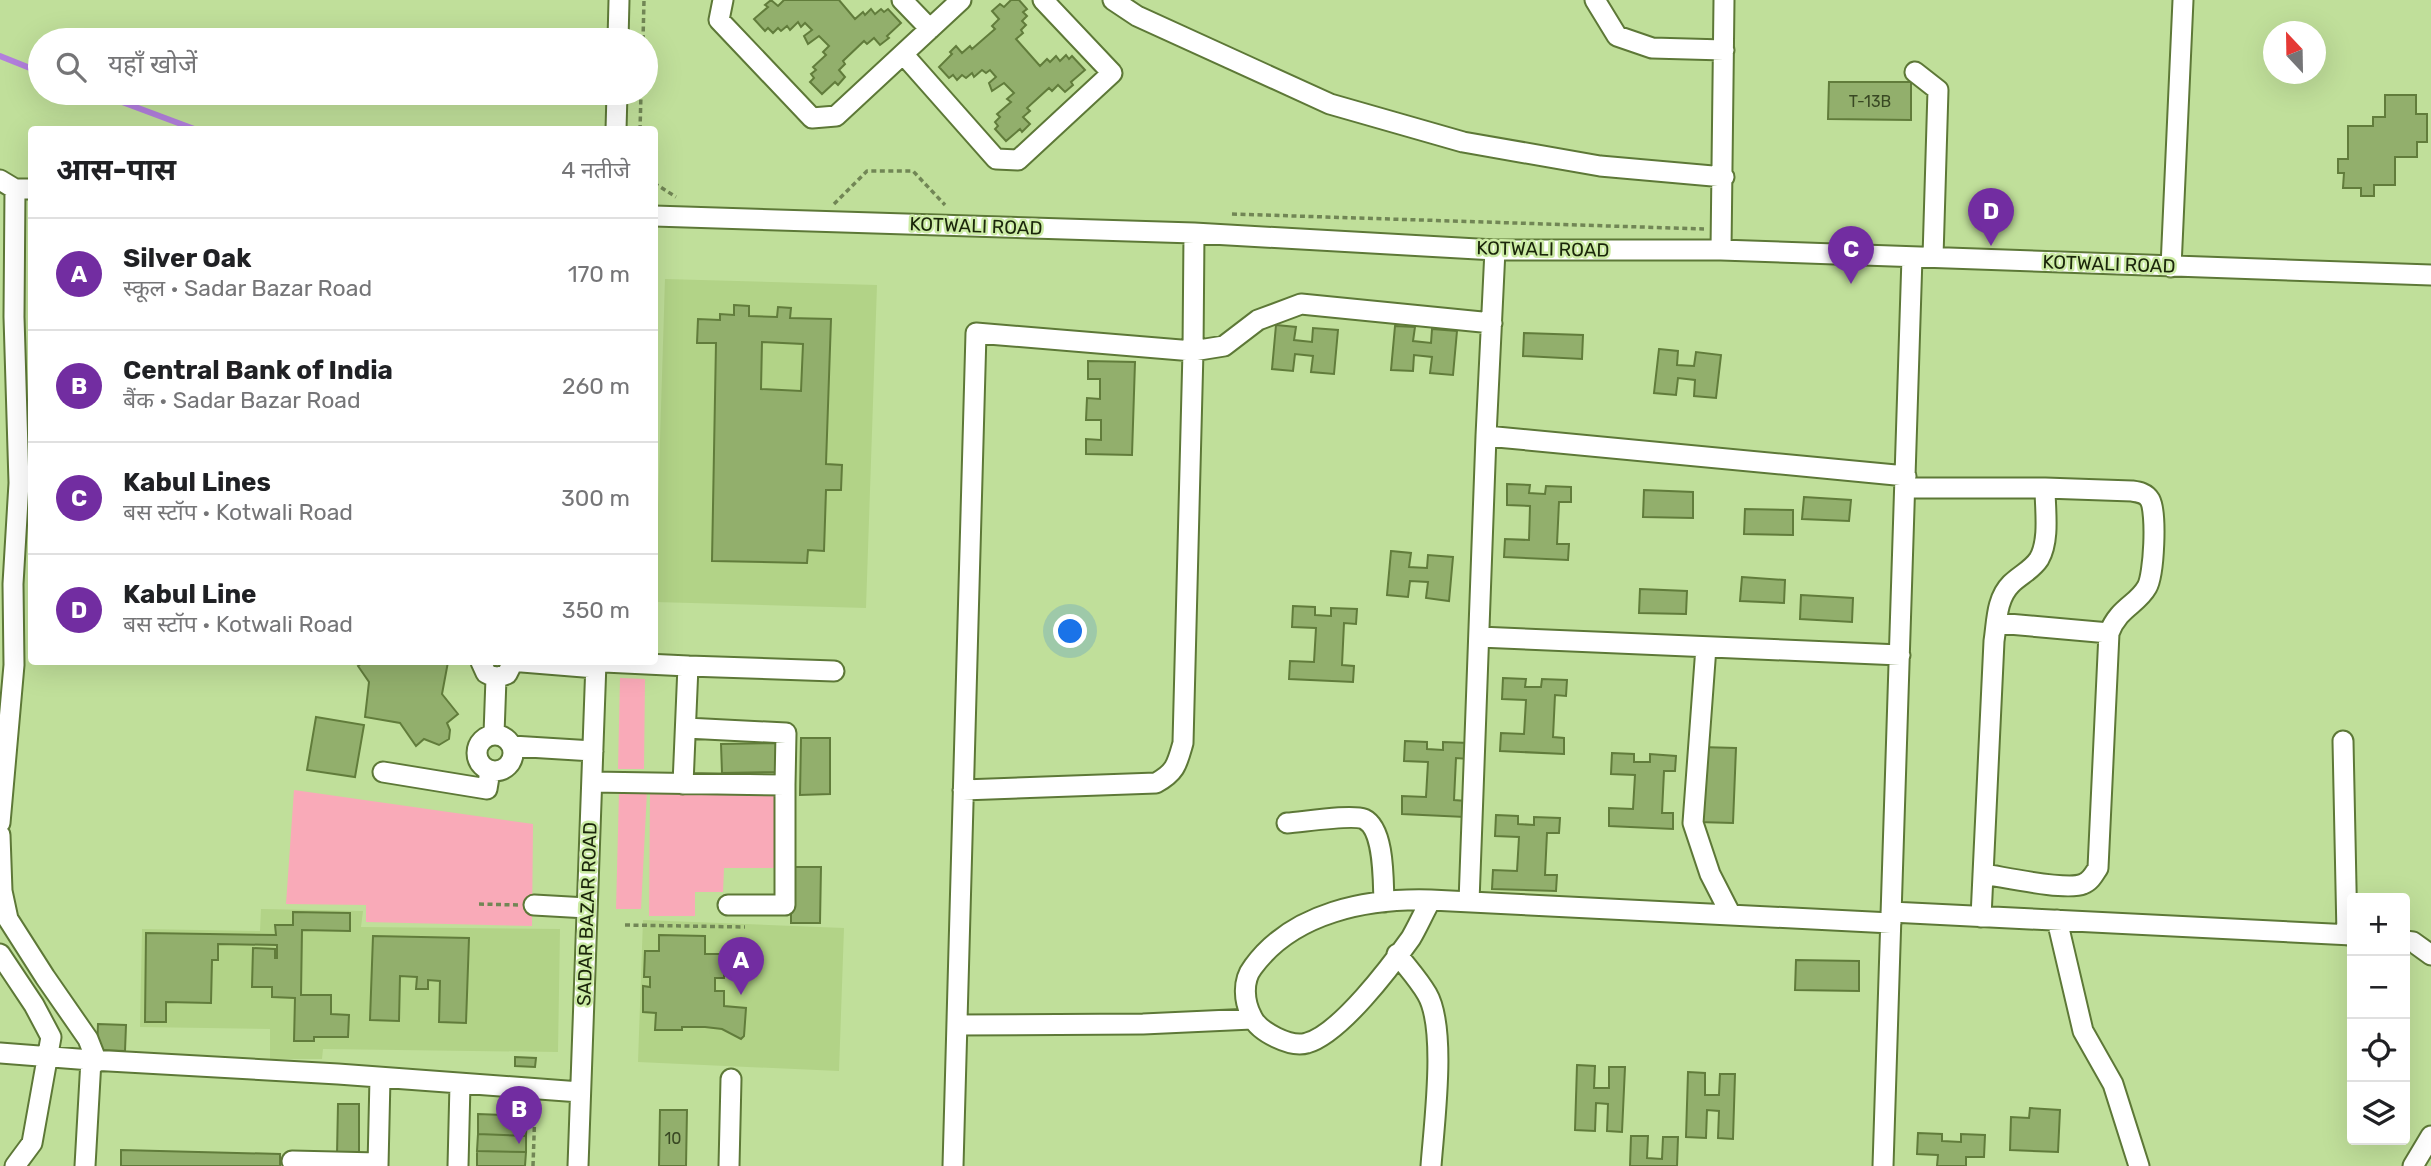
<!DOCTYPE html>
<html lang="hi">
<meta charset="utf-8">
<style>
:root{--surface:#fff;--page:#f6f6f6;--text:#202124;--muted:#757577;--line:#e0e0e0;--accent:#722da1}
body{margin:0;font-family:Rubik,"Noto Sans Devanagari",sans-serif;background:var(--page);color:var(--text)}
.controls{position:absolute;right:21px;bottom:21px;display:grid;overflow:hidden;border-radius:7px;box-shadow:0 7px 28px #0002}
.controls button{width:63px;height:63px;display:grid;place-items:center;padding:0;border:0;border-bottom:2px solid var(--line);background:var(--surface);color:var(--text);font:35px sans-serif}
.compass{position:absolute;left:2263px;top:21px;width:63px;height:63px;border-radius:50%;background:var(--surface);box-shadow:0 7px 28px #0002;rotate:338deg}
.you{position:absolute;left:1071px;top:632px;width:24px;height:24px;margin:-18px;border:5px solid #fff;border-radius:50%;background:#1a73e8;box-shadow:0 0 0 10px #1a73e833}
.badge{display:grid;place-items:center;width:46px;height:46px;border-radius:50%;background:var(--accent);color:#fff;font-size:23px;font-weight:700}
.pin{position:absolute;translate:-50% -58px;filter:drop-shadow(0 2px 4px #0008)}
.pin::after{content:'';position:absolute;top:37px;width:24px;height:21px;background:inherit;clip-path:polygon(0 0,100% 0,50% 100%)}
.list{margin:0;padding:0;list-style:none}
h2{display:flex;justify-content:space-between;align-items:center;height:91px;margin:0;padding:0 28px;font-size:30px}
h2 small{font-size:23px;font-weight:400;color:var(--muted)}
.list li{display:grid;grid-template-columns:46px 1fr auto;gap:21px;align-items:center;box-sizing:border-box;height:112px;padding:0 28px;border-top:2px solid var(--line)}
.list b{display:block;font-size:26px;white-space:nowrap}
.list p{margin:0;font-size:23px;white-space:nowrap;color:var(--muted)}
.list em{font-size:23px;font-style:normal;color:var(--muted)}
.icon{flex:none;width:38px;height:38px;fill:none;stroke:currentColor;stroke-width:2;stroke-linecap:round;stroke-linejoin:round}
.map{position:relative;flex:none;width:2431px;height:1166px;overflow:hidden}
.search{position:absolute;background:var(--surface);box-shadow:0 7px 28px #0002;left:28px;top:28px;width:630px;height:77px;display:flex;align-items:center;gap:18px;box-sizing:border-box;padding:0 24px;border-radius:38px;color:var(--muted);font-size:26px}
.panel{position:absolute;background:var(--surface);box-shadow:0 7px 28px #0002;left:28px;top:126px;width:630px;height:539px;border-radius:7px}
.map>svg:first-child{display:block}
.built{fill:#b2d387}
.green{fill:#f9aab8}
.lines{fill:none;stroke-linecap:round;stroke-linejoin:round}
.stream{stroke:#b27fdd;stroke-width:6}
.building{fill:#92af6c;stroke:#617c3b;stroke-width:2;fill-rule:evenodd}
.minor-casing{stroke:#5d7837;stroke-width:23}
.path{stroke:#718655;stroke-width:3.5;stroke-dasharray:5 3.5;stroke-linecap:butt}
.minor{stroke:#fff;stroke-width:19}
.labels{text-anchor:middle;dominant-baseline:central;stroke-width:5;stroke-linejoin:round;paint-order:stroke}
.number-label{font-size:16px;fill:#394823}
.street-label{font-size:19px;fill:#1b260b;stroke:#cdeca6}
</style>
<div class="map">
<svg width="2431" height="1166" viewBox="0 0 2431 1166">
<rect width="100%" height="100%" fill="#c0df9a"/>
<path class="built" d="M665,279L877,285L866,608L655,602Z
M261,909L363,911L361,927L560,929L558,1052L323,1049L322,1059H270V1029L140,1027L142,929L260,931Z
M643,920L844,928L839,1071L638,1062Z"/>
<path class="green" d="M620,678L645,679L644,769H618Z
M294,790L533,824L532,926L366,922V905L286,904Z
M650,790H778L777,868H724L723,892H695V916H649Z
M647,791L641,909H616L619,792Z"/>
<g class="lines">
<path class="stream" d="M0,56L40,72
M98,93L197,130"/>
</g>
<path class="building" d="M771,0L778,6L784,0H839L855,19L863,12L865,15L871,9L875,14L881,9L884,12L888,9L901,23L887,36L889,38L880,45L874,38L867,44L864,41L843,61L845,64L839,70L845,77L838,85L835,82L822,94L810,82L814,78L811,74L816,70L813,67L826,55L823,52L829,46L819,36L808,44L804,36L812,30L805,23L801,27L798,22L790,30L787,26L781,31L778,28L773,33L768,28L765,31L754,19L768,7L765,5Z
M1011,0H1019L1027,9L1023,12L1027,16L1022,21L1026,25L1021,30L1023,33L1016,39L1040,66L1047,59L1050,62L1056,56L1060,61L1066,55L1069,59L1072,56L1085,70L1071,82L1073,85L1065,92L1058,85L1052,91L1049,88L1027,108L1030,111L1023,117L1030,124L1022,132L1020,129L1006,141L995,129L998,126L995,122L1000,117L997,114L1011,102L1007,99L1014,93L1004,83L992,91L989,83L996,77L990,70L986,73L982,70L974,77L972,73L966,78L962,75L957,80L953,75L949,78L939,67L952,54L950,52L956,46L962,53L970,46L972,49L995,29L992,26L999,19L992,11L1000,4L1004,7Z
M1829,82H1911V120L1828,119Z
M2385,95H2416V114H2427V142H2417V157H2395V185H2374V196H2361V188H2343L2344,173H2338V159H2348V126H2373V117H2385Z
M734,305L749,306V316L777,317L778,307L791,308L790,318L831,319L826,464L842,465L841,490H826L824,551L808,550L807,563L712,561L716,343H697L698,319L720,320V314L734,315ZM762,342L803,344L801,391L761,389Z
M1276,325L1296,327L1294,340L1312,342L1313,328L1338,330L1334,374L1311,372L1313,356L1295,354L1293,371L1272,369Z
M1395,326L1415,327L1413,341L1431,343L1432,329L1457,331L1453,375L1430,373L1432,357L1414,355L1413,371L1391,370Z
M1524,333L1583,335L1582,359L1523,356Z
M1659,349L1678,351L1677,365L1694,366L1696,352L1721,355L1716,398L1694,396L1695,380L1678,378L1676,395L1654,393Z
M1088,361L1135,362L1132,455L1086,454V439L1101,440V420H1086L1087,398L1100,399V379H1088Z
M1507,484L1530,485L1529,493L1545,494L1546,486L1571,487V502H1559L1557,544H1569L1568,560L1504,557L1505,539L1529,540L1530,506L1507,505Z
M1644,490L1693,492V518L1643,517Z
M1804,497L1851,500L1849,521L1802,519Z
M1745,509L1793,510V535L1744,534Z
M1391,551L1411,553L1409,567L1427,568L1428,555L1453,557L1449,601L1426,598L1428,582L1410,581L1408,597L1387,595Z
M1742,577L1785,580L1784,603L1740,601Z
M1640,589L1687,591L1686,614L1639,613Z
M1801,595L1853,598L1852,622L1800,619Z
M1293,606L1315,607V615L1331,616V608L1357,609L1356,624L1344,623L1342,665L1354,666L1353,682L1289,679L1290,661L1314,662L1316,628L1292,627Z
M363,662H448L442,694L458,714L447,723L450,730L449,739L439,745L424,739L416,746L400,723L365,717L369,682L358,666Z
M1503,678L1526,679L1525,687H1541L1542,679L1567,680L1566,696L1555,695L1553,737L1564,738V754L1500,751L1501,733L1524,734L1526,700L1502,699Z
M316,717L364,725L355,777L307,770Z
M801,738H830V794L800,795Z
M1405,741L1427,742V749L1443,750V742L1469,743L1468,759L1456,758L1454,800L1466,801L1465,817L1402,814V796L1426,797L1428,762L1404,761Z
M777,743L778,772L722,773L721,744Z
M1700,747L1736,748L1733,823L1698,822Z
M1612,753L1634,754V762H1650V754L1676,756L1675,771H1664L1662,813H1673V829L1609,826V808L1633,809L1635,775L1611,774Z
M1496,815L1518,816V824L1534,825V817L1560,818L1559,833H1547L1545,875H1557L1556,891L1492,889L1493,870L1517,871L1519,837L1495,836Z
M791,867H821L820,923H791Z
M293,912L350,913V931L302,930L301,995H331V1014L349,1015L348,1037H314V1041H294L295,998L272,997V987H252L253,948L275,949V958H277V945L218,944V960H212L211,1003L166,1002V1022H145L146,933L276,935L275,925H293Z
M659,935L705,936V954H724V978H715V991H724V1006L746,1008L744,1036L741,1039L722,1029L705,1027H682V1030H655L656,1013L643,1012V986L650,987V977H644L645,951H659Z
M373,936L469,938L466,1023L439,1022L440,981L428,980V989H416L417,977L400,976L399,1021L370,1020Z
M1796,960L1859,961V991L1795,990Z
M98,1024L126,1025L125,1051L97,1050Z
M515,1057L536,1058L535,1067L515,1066Z
M1577,1065L1595,1066L1594,1088H1609V1067H1625L1622,1132L1607,1131L1608,1104L1596,1103L1595,1131L1575,1130Z
M1688,1072L1705,1073V1095H1719L1720,1074H1735L1733,1139L1718,1138L1719,1111L1707,1110L1706,1138L1686,1137Z
M338,1104H359V1155H337Z
M2030,1108L2060,1110L2058,1152L2010,1150L2011,1117L2029,1118Z
M660,1110H687L686,1166H659Z
M478,1114L527,1116L526,1136L478,1134Z
M1918,1133L1942,1134V1141L1961,1142V1134L1985,1135L1984,1157H1966V1166H1937L1938,1155L1917,1154Z
M478,1134L526,1136V1152L477,1151Z
M1631,1136H1648L1647,1158L1662,1159L1663,1137H1678L1677,1166H1630Z
M121,1150L280,1154V1166H121Z
M477,1151L526,1152L525,1166H477Z"/>
<g class="lines">
<defs>
<path id="minor" d="M723,0L719,20L812,118L836,116L961,0
M902,0L930,29
M1113,0L1137,16L1330,104L1463,142L1600,166L1724,177
M1595,0L1617,36L1652,48L1724,50
M618,40L619,0
M904,55L996,159L1018,160L1112,73L1043,0
M1915,72L1938,90L1933,257
M616,130L617,93
M0,180L15,189H32
M654,216L1194,233L1495,250H1721L2431,275
M1721,250L1724,0
M2171,267L2183,0
M1486,436L1495,250
M1906,488H2045L2132,491C2139,492 2146,493 2150,500C2157,513 2154,575 2147,587C2137,605 2119,607 2109,633L2098,868C2094,874 2091,881 2083,884C2066,891 2004,877 1983,874
M1997,623L2109,633
M1479,637L1900,655
M1706,647L1693,823L1710,874L1731,915
M481,662L486,673L496,678L507,674L513,662
M522,662L596,668
M604,662L688,666L683,784
M688,666L834,671
M686,728L786,733L785,785
M494,734L496,678
M477 753a18 18 0 1 1 36 0a18 18 0 1 1-36 0Z
M2343,741L2347,935
M512,746L593,751
M383,772L487,789L490,771
M592,782L785,785V905H728
M963,790L1156,783C1176,772 1177,764 1183,743L1193,351L1194,233
M0,823L14,665L13,584L19,483L14,317L15,189
M1287,823C1303,822 1351,814 1364,819C1385,829 1383,882 1384,902
M0,835L2,891L8,919L45,977L88,1039L97,1062
M1431,900C1424,912 1418,926 1411,938C1391,966 1340,1034 1307,1043C1291,1048 1259,1032 1252,1017C1244,1002 1242,981 1253,967C1293,912 1368,898 1431,900L1891,923
M1469,902L1486,436L1906,476
M534,905L587,908
M1891,912L2352,935
M1981,917L1994,641C1997,622 1996,599 2011,584C2020,575 2032,570 2039,559C2050,540 2045,509 2045,488
M2057,920L2083,1031L2113,1084L2139,1166
M2405,941L2413,942L2431,955
M0,954L34,1005L51,1037L32,1143L15,1166
M1397,954C1407,967 1419,980 1427,994C1447,1028 1434,1124 1431,1166
M957,1025L1143,1024L1252,1019
M0,1053L91,1060
M292,1161L378,1163
M85,1166L91,1060L338,1074L580,1092
M378,1166L380,1078
M458,1166L460,1084
M578,1166L596,662
M729,1166L731,1079
M953,1166L976,333L1193,351L1224,346L1258,320L1301,304L1492,323
M1883,1166L1912,257
M2413,1166L2431,1136"/>
</defs>
<use href="#minor" class="minor-casing"/>
<path class="path" d="M643,40L644,0
M640,130L641,93
M654,183L676,197
M834,204L867,171H913L945,205
M1232,214L1704,229
M479,904L518,905
M625,925L745,927
M533,1166L535,1108"/>
<use href="#minor" class="minor"/>
</g>
<g class="labels">
<g class="number-label">
<text x="1870" y="101">T-13B</text>
<text x="673" y="1138">10</text>
</g>
<g class="street-label">
<text transform="translate(976 226) rotate(2)">KOTWALI ROAD</text>
<text transform="translate(1543 249) rotate(1)">KOTWALI ROAD</text>
<text transform="translate(2109 264) rotate(2)">KOTWALI ROAD</text>
<text transform="translate(587 914) rotate(-88)">SADAR BAZAR ROAD</text>
</g>
</g>
</svg>
<div class="controls">
<button>+</button>
<button>−</button>
<button><svg class="icon" aria-label="locate" viewBox="0 0 24 24"><circle cx="12" cy="12" r="6"/><path d="M12 2v4M12 18v4M2 12h4M18 12h4"/></svg></button>
<button><svg class="icon" aria-label="layers" viewBox="0 0 24 24"><path d="M12 4l9 5-9 5-9-5zM3 14l9 5 9-5"/></svg></button>
</div>
<svg class="compass" viewBox="-18 -18 36 36"><path d="M0-13l5 13h-10z" fill="#e53935"/><path d="M0 13l5-13h-10z" fill="#757577"/></svg>
<div class="you"></div>
<div class="pin badge" style="left:741px;top:995px">A</div>
<div class="pin badge" style="left:519px;top:1144px">B</div>
<div class="pin badge" style="left:1851px;top:284px">C</div>
<div class="pin badge" style="left:1991px;top:246px">D</div>
<div class="search"><svg class="icon" aria-label="search" viewBox="0 0 24 24"><circle cx="10" cy="10" r="6"/><path d="M15 15l6 6"/></svg>यहाँ खोजें</div>
<section class="panel">
<h2>आस-पास<small>4 नतीजे</small></h2>
<ul class="list">
<li><span class="badge">A</span><div><b>Silver Oak</b><p>स्कूल · Sadar Bazar Road</p></div><em>170 m</em></li>
<li><span class="badge">B</span><div><b>Central Bank of India</b><p>बैंक · Sadar Bazar Road</p></div><em>260 m</em></li>
<li><span class="badge">C</span><div><b>Kabul Lines</b><p>बस स्टॉप · Kotwali Road</p></div><em>300 m</em></li>
<li><span class="badge">D</span><div><b>Kabul Line</b><p>बस स्टॉप · Kotwali Road</p></div><em>350 m</em></li>
</ul>
</section>
</div>
